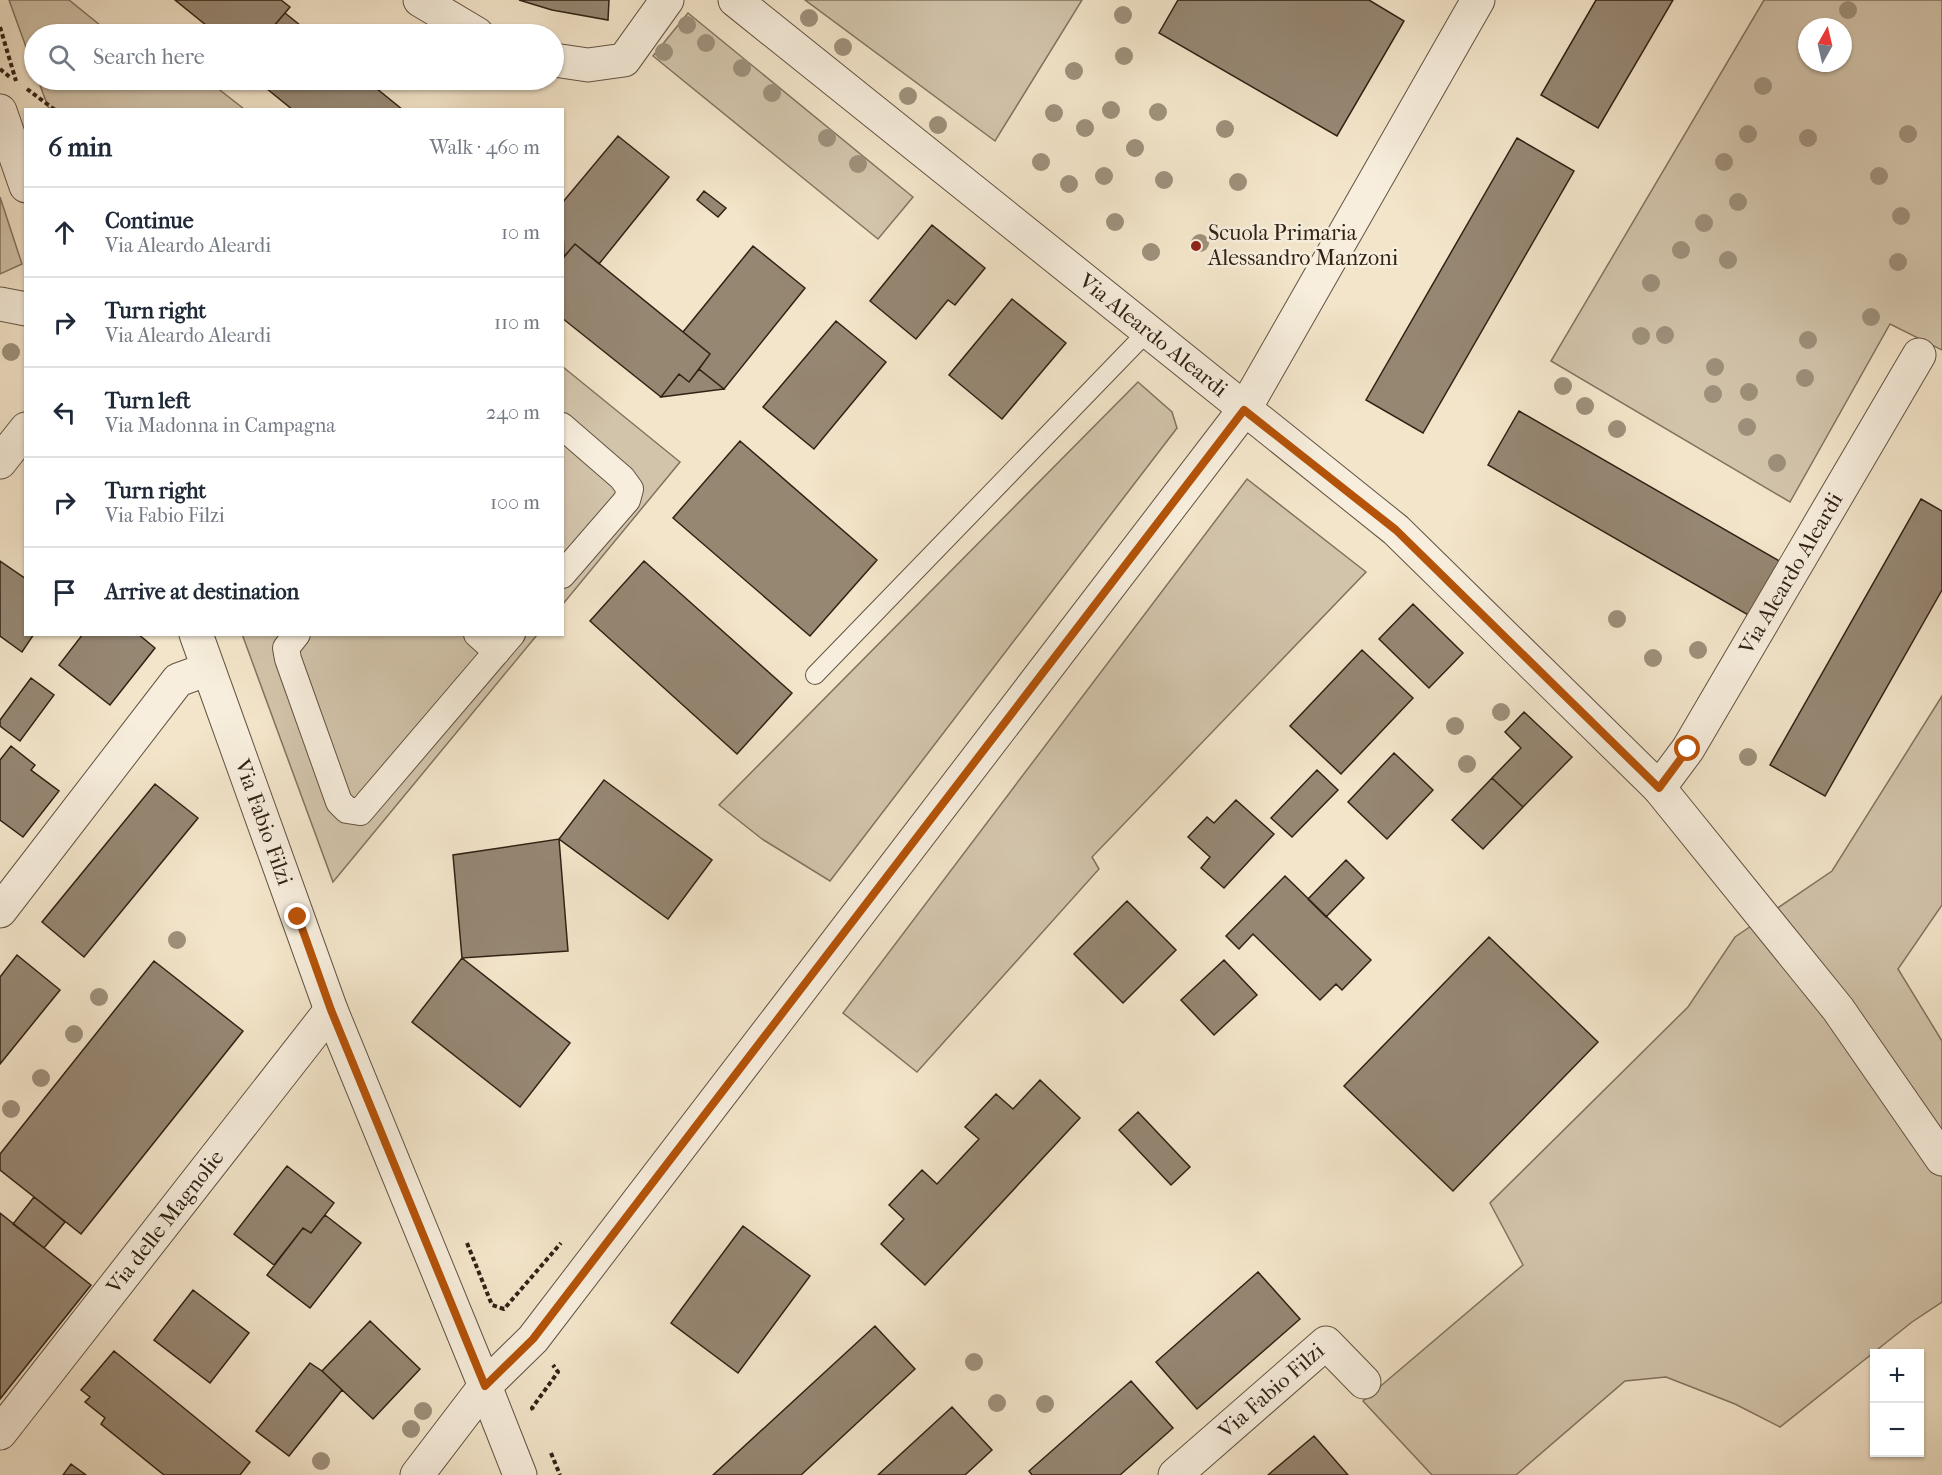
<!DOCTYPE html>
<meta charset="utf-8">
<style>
:root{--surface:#fff;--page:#f2f2f3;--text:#1f2937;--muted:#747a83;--line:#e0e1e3}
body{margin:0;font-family:"IM FELL French Canon",serif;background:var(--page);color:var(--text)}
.controls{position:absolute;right:18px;bottom:18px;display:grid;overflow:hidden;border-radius:0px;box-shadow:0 2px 4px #0004}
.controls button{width:54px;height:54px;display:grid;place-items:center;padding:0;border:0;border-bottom:2px solid var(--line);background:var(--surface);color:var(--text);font:30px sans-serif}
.compass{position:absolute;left:1798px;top:18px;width:54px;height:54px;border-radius:50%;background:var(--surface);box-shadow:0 2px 4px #0004;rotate:8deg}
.stop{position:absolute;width:18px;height:18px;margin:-14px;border:4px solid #b45309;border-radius:50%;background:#fff}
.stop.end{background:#b45309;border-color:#fff;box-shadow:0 2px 6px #0008}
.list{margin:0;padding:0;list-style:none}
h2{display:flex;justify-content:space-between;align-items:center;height:78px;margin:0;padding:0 24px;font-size:26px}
h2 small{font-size:20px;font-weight:400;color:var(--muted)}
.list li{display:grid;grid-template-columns:39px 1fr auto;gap:18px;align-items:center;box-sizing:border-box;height:90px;padding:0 24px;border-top:2px solid var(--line)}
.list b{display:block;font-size:22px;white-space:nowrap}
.list p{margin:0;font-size:20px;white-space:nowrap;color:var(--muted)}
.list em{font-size:20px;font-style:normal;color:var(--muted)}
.icon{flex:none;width:33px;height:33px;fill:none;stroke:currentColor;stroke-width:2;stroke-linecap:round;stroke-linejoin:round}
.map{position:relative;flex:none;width:1942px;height:1475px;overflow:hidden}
.search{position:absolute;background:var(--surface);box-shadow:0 2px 4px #0004;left:24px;top:24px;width:540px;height:66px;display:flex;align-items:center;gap:15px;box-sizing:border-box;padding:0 21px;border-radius:33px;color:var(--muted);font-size:22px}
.panel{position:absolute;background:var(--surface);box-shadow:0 2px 4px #0004;left:24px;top:108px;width:540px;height:528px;border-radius:0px}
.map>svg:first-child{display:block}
.green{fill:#d2c4ab;stroke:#827360;stroke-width:1.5;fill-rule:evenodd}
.building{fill:#968773;stroke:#312215;stroke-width:1.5}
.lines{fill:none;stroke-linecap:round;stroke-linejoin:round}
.service-casing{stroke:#625342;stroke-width:20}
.pedestrian-casing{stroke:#625342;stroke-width:28}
.minor-casing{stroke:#625342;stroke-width:35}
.path{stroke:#312215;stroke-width:4;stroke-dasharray:4.5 3;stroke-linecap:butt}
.service{stroke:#f7eedd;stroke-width:18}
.pedestrian{stroke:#f7eedd;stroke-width:26}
.minor{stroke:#f7eedd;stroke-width:33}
.tree{fill:#9e907b}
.route{stroke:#b45309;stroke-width:8}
.poi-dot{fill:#8f2418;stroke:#f7eedd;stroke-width:2}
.labels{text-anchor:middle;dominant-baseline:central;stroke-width:5;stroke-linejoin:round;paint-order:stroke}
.poi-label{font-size:22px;fill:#312215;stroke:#f7eedd;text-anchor:start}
.street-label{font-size:22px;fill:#312215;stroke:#f7eedd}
</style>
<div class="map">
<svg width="1942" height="1475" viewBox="0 0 1942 1475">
<rect width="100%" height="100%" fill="#f3e5ca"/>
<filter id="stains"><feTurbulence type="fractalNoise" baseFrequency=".00333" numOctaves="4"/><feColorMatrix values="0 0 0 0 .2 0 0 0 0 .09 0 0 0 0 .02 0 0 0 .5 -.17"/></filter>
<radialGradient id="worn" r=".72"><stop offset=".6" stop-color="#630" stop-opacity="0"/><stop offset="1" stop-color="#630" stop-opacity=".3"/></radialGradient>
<path class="green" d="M9,0H69L111,34H34V69Z
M805,0H1082L995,141Z
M1764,0H1942V350L1890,324L1790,502L1551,361ZM1807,27H1843V63H1807Z
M688,13L913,197L878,239L653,56Z
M38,80H207L244,109H49Z
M0,197L22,264L0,274Z
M563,367L680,462L563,604Z
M1138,382L1172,412L1177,428L830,881L762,839L719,805Z
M1247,479L1366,572L1092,857L1099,869L917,1072L843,1013Z
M242,634L537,635L333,882Z
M1942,696V905L1898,969L1942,1041V1302L1912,1322L1780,1427L1735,1404L1666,1377L1625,1381L1516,1475H1432L1363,1401L1523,1265L1490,1203L1688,1007L1735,937L1832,871Z"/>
<path class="building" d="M175,0H281L290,7L267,34H217Z
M519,0H609L608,20L552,10Z
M1178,0H1369L1404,21L1337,136L1159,33Z
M1596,0H1673L1598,128L1541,95Z
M285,13L311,34H267Z
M256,80H366L403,110H293Z
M618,136L669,177L599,264L575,244L564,257L562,203Z
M1517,138L1574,171L1423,433L1366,400Z
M704,191L726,208L718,217L697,200Z
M932,225L985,268L955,305L948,300L916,339L870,301Z
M575,244L710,354L689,382L679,374L661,397L562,318V259Z
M753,246L805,288L724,389L699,369L710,354L683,332Z
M1012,299L1066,343L1002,419L949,375Z
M836,321L886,362L814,449L763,407Z
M699,369L724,389L661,397L679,374L689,382Z
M1519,411L1781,562L1750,616L1488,465Z
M740,441L877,560L810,636L673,518Z
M1921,499L1942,511V590L1825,796L1770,765Z
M0,561L26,579V634H34L22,652L0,636Z
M644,561L792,693L737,754L590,621Z
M1413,604L1463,653L1429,688L1379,639Z
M83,634H138L155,648L110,705L59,665Z
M1362,650L1413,698L1341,774L1290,726Z
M31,678L54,695L20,741L0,726V720Z
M1524,712L1572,757L1523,807L1492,778L1521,748L1505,732Z
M11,746L35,765L31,770L59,791L23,837L0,820V760Z
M1394,753L1433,790L1387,839L1348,802Z
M1317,770L1338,790L1292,837L1271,818Z
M1492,778L1523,807L1483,849L1452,820Z
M604,780L712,860L668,919L559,839Z
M155,784L198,818L84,957L42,922Z
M1236,800L1274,834L1224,888L1201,868L1210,857L1188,837L1207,817L1214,823Z
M559,839L568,951L462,958L453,855Z
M1346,860L1364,878L1326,917L1308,899Z
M1285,876L1371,960L1342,990L1336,984L1320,1000L1253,934L1239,949L1226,936Z
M1127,901L1176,950L1123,1003L1074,954Z
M1489,937L1598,1042L1453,1191L1344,1086Z
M17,955L60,990L0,1064V977Z
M462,958L570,1043L520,1107L412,1022Z
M1224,960L1257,995L1214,1035L1181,1000Z
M154,961L243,1031L81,1234L0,1170V1154Z
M1040,1080L1080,1118L925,1285L881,1244L904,1219L889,1205L922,1170L937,1184L979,1139L965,1127L996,1094L1013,1109Z
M1138,1112L1190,1167L1171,1185L1119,1130Z
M287,1166L334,1203L311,1233L303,1228L274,1265L234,1234Z
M34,1197L65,1222L44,1248L13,1224Z
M0,1213L91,1285L0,1399Z
M325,1215L361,1243L310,1308L267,1275L303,1228L311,1233Z
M743,1226L810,1276L738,1373L671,1323Z
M1258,1272L1300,1319L1197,1409L1156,1362Z
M193,1290L249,1333L210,1383L154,1340Z
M370,1321L420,1369L373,1419L322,1371Z
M875,1326L915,1369L801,1475H713Z
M114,1351L250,1462L240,1475H164L101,1424L105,1418L85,1402L90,1397L81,1390Z
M310,1363L322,1371L342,1390L289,1456L256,1431Z
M1131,1381L1173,1428L1120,1475H1032L1029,1471Z
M952,1407L992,1450L965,1475H878Z
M1314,1436L1348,1475H1268Z
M71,1464L86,1475H63Z"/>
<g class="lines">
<defs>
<path id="service" d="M815,675L1147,332"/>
<path id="pedestrian" d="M562,426L622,478L630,489L627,500L562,575
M297,634L286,648L288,659L339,802L347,810L360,812L512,634
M477,634L497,652"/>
<g id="minor">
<path d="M420,0L477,34"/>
<path id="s1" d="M735,0L1396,530L1659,788L1838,1009L1942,1159"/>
<path d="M554,60L588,65L624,60L667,0"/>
<path d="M0,111L26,186"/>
<path d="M0,304L26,309"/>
<path d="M0,462L26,429"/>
<path id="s2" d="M196,634L331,1010L485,1386L520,1475"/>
<path id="s3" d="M1659,788L1688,749L1919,355"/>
<path d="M0,911L178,680L208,669"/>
<path id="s4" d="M0,1433L331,1010"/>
<path d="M417,1475L485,1386L533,1339L1244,410L1478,0"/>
<path id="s5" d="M1175,1475L1326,1343L1364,1382"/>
</g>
</defs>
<use href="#service" class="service-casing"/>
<use href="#pedestrian" class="pedestrian-casing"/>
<use href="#minor" class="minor-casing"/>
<path class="path" d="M0,27L16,81
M0,69L11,78
M27,89L55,110
M467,1243L492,1305L504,1309L561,1243
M533,1410L532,1408L558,1372L553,1365
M551,1453L560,1475"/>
<use href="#service" class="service"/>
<use href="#pedestrian" class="pedestrian"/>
<use href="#minor" class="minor"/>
</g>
<g class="tree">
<circle cx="1848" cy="10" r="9"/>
<circle cx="1123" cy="15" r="9"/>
<circle cx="809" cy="18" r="9"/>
<circle cx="687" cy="25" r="9"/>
<circle cx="706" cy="43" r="9"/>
<circle cx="843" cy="47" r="9"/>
<circle cx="664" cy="52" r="9"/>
<circle cx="1124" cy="56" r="9"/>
<circle cx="742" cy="68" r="9"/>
<circle cx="1074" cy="71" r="9"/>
<circle cx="1763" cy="86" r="9"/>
<circle cx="772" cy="93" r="9"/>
<circle cx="908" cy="96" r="9"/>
<circle cx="1111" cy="110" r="9"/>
<circle cx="1158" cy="112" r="9"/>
<circle cx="1054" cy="113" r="9"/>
<circle cx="938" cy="125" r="9"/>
<circle cx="1085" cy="128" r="9"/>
<circle cx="1225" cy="129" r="9"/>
<circle cx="1748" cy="134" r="9"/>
<circle cx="1908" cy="134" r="9"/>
<circle cx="827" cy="138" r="9"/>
<circle cx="1808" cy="138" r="9"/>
<circle cx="1135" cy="148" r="9"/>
<circle cx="1041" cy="162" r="9"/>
<circle cx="1724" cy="162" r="9"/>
<circle cx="858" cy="164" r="9"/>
<circle cx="1104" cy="176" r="9"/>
<circle cx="1879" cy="176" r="9"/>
<circle cx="1164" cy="180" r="9"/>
<circle cx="1238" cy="182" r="9"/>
<circle cx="1069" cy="184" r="9"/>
<circle cx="1738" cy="202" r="9"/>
<circle cx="1901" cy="216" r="9"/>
<circle cx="1115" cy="222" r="9"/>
<circle cx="1704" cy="223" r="9"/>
<circle cx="1200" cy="243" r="9"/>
<circle cx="1681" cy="250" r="9"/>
<circle cx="1151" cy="252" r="9"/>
<circle cx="1728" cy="260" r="9"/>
<circle cx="1898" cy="262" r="9"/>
<circle cx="1651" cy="283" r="9"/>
<circle cx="1871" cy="317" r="9"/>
<circle cx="1665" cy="335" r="9"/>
<circle cx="1641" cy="336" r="9"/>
<circle cx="1808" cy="340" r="9"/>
<circle cx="11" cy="352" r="9"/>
<circle cx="1715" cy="367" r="9"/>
<circle cx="1805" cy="378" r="9"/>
<circle cx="1563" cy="386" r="9"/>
<circle cx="1749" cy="392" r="9"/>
<circle cx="1713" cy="394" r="9"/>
<circle cx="1585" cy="406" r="9"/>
<circle cx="1747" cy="427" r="9"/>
<circle cx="1617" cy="429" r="9"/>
<circle cx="1777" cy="463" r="9"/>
<circle cx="1617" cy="619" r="9"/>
<circle cx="1698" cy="650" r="9"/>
<circle cx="1653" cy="658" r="9"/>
<circle cx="1501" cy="712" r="9"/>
<circle cx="1455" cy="726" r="9"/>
<circle cx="1748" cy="757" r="9"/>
<circle cx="1467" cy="764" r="9"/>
<circle cx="177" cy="940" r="9"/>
<circle cx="99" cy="997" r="9"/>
<circle cx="74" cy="1034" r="9"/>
<circle cx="41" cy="1078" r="9"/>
<circle cx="11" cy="1109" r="9"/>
<circle cx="974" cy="1362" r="9"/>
<circle cx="997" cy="1403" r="9"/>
<circle cx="1045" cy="1404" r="9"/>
<circle cx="423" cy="1411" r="9"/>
<circle cx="411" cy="1429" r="9"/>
<circle cx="321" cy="1461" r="9"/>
</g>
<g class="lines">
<path class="route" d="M298,917L331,1010L485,1386L533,1339L1244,410L1396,530L1659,788L1688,749"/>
</g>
<circle class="poi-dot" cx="1196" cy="246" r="6"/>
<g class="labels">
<g class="poi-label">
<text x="1208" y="233">Scuola Primaria<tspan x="1208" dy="25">Alessandro Manzoni</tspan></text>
</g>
<g class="street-label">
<text stroke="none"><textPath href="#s1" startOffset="536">Via Aleardo Aleardi</textPath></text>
<text stroke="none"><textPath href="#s3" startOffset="252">Via Aleardo Aleardi</textPath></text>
<text stroke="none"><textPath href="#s2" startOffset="200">Via Fabio Filzi</textPath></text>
<text stroke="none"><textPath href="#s4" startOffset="268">Via delle Magnolie</textPath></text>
<text stroke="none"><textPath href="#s5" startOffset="128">Via Fabio Filzi</textPath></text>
</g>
</g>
<rect width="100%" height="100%" filter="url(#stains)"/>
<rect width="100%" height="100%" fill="url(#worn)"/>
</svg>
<div class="controls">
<button>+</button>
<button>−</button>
</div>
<svg class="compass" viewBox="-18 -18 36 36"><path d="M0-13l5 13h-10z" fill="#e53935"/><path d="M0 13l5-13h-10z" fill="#747a83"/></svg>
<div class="stop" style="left:1688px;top:749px"></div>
<div class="stop end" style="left:298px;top:917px"></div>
<div class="search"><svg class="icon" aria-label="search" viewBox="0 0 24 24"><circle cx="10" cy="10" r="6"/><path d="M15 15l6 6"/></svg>Search here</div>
<section class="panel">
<h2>6 min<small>Walk · 460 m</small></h2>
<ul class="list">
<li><svg class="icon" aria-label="ahead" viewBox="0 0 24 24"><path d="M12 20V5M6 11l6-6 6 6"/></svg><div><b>Continue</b><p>Via Aleardo Aleardi</p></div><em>10 m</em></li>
<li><svg class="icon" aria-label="right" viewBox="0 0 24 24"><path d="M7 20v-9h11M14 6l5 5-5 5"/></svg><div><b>Turn right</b><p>Via Aleardo Aleardi</p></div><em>110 m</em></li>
<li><svg class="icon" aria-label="left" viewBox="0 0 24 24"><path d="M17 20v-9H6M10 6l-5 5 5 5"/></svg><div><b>Turn left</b><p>Via Madonna in Campagna</p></div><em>240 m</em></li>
<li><svg class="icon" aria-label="right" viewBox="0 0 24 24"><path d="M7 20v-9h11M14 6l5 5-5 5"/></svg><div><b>Turn right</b><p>Via Fabio Filzi</p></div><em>100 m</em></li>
<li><svg class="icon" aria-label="arrive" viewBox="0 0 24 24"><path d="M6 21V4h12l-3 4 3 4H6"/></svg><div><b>Arrive at destination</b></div></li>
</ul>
</section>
</div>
